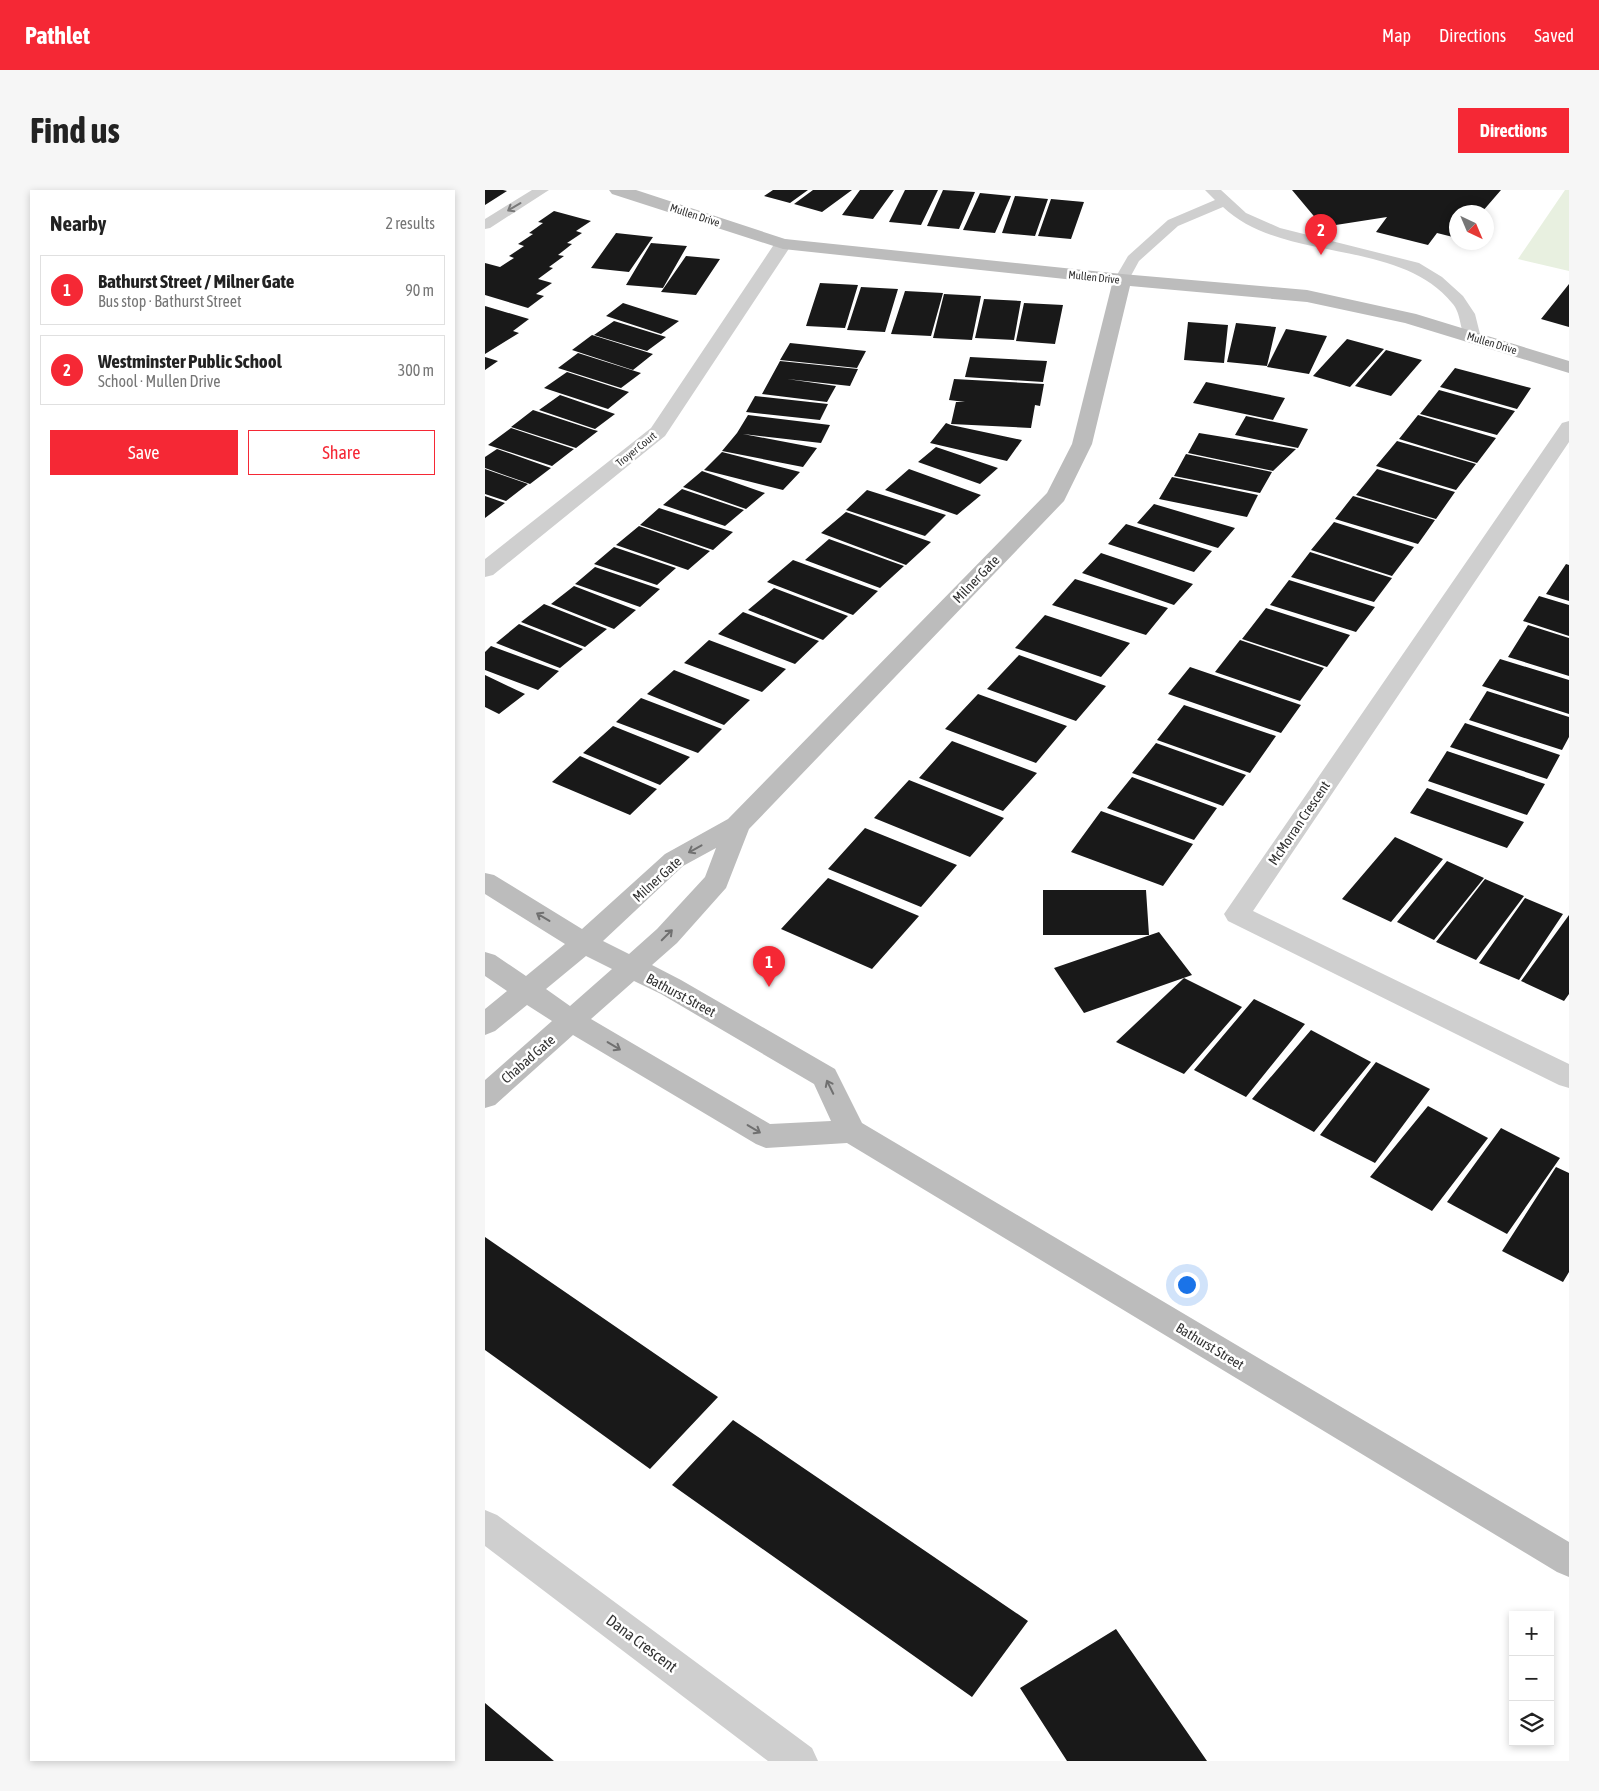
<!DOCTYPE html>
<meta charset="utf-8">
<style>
:root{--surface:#fff;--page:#f6f6f6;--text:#222;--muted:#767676;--line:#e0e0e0;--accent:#f52835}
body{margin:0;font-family:"Asap Condensed",sans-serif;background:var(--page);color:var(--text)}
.controls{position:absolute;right:15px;bottom:15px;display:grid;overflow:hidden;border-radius:0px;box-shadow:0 2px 8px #0003}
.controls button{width:45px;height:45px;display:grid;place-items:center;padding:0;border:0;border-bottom:1px solid var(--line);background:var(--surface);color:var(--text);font:25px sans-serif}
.compass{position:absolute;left:964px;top:15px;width:45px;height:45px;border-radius:50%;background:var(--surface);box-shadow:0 2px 8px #0003;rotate:136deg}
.you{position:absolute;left:701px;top:1094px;width:18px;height:18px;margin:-12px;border:4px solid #fff;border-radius:50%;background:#1a73e8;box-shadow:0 0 0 8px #1a73e833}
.badge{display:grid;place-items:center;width:32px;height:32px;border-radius:50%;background:var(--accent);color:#fff;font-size:16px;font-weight:700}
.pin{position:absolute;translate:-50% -41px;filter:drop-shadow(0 1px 2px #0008)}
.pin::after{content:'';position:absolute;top:26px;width:18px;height:15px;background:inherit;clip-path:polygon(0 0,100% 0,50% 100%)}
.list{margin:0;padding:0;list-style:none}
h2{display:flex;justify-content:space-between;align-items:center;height:65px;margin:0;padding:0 20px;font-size:21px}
h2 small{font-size:16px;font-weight:400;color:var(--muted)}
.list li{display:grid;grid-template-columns:32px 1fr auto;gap:15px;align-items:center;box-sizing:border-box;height:70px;margin:0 10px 10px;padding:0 10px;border:1px solid var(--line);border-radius:0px}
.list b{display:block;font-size:19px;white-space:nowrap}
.list p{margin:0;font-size:16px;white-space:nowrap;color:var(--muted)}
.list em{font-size:16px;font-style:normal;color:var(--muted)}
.actions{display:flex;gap:10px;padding:15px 20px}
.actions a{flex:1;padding:11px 0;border:1px solid var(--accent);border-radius:0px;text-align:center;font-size:18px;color:var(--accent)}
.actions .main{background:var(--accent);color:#fff}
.icon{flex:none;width:28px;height:28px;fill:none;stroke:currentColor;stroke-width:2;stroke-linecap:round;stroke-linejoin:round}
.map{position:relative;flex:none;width:1084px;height:1571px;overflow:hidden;border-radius:0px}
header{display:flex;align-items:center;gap:30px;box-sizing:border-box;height:70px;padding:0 25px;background:var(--accent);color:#fff}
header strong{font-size:24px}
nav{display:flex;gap:28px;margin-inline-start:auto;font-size:18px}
.intro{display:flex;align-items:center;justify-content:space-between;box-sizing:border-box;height:120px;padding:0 30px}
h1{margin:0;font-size:35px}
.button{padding:12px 22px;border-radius:0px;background:var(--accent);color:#fff;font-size:18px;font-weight:700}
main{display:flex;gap:30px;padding:0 30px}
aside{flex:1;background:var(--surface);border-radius:0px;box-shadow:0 2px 8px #0003}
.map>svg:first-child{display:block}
.green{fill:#e8f0e0}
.building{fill:#191919}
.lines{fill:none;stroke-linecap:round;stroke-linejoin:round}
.lane{fill:#cfcfcf;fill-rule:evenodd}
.street{fill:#cfcfcf;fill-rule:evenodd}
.secondary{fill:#bcbcbc;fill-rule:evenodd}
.oneway{stroke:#797979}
.oneway2{stroke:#707070}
.labels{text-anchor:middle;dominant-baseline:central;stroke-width:5;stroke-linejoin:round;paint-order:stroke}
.far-street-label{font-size:11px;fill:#323232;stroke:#fff}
.street-label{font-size:14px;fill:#323232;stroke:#fff}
.near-street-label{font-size:16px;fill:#323232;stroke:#fff}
</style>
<header>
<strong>Pathlet</strong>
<nav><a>Map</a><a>Directions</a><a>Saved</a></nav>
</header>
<div class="intro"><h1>Find us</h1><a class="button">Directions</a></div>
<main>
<aside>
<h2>Nearby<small>2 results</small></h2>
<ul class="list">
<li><span class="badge">1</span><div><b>Bathurst Street / Milner Gate</b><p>Bus stop · Bathurst Street</p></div><em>90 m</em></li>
<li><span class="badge">2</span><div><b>Westminster Public School</b><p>School · Mullen Drive</p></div><em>300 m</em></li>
</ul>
<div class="actions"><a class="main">Save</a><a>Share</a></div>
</aside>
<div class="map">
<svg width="1084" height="1571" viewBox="0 0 1084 1571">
<rect width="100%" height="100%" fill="#fff"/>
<path class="green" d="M1080,0H1084V81L1033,69Z"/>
<path class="building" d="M0,0H18L22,1L0,15Z
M288,0H323L305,13L279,6Z
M328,0H367L337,22L309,14Z
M375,0H409L388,29L357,25Z
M420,0H453L436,35L404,32Z
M458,0L490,2L474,39L442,36Z
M807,0H1016L997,22H972V48L952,43L943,55L891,42L902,27L838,37Z
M495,3L526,6L510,43L478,40Z
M530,6L563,9L550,46L517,43Z
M566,9L599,12L586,49L553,46Z
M69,21L106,31L91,41L97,43L82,53L87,54L73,65L79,66L64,77L68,78L53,89L67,93L51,104L59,106L43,118L0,105V73L15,77L29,68L24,66L39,56L33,54L48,44L44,43L58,33L53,32Z
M131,43L168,47L144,82L106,78Z
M166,53L202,56L178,98L141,95Z
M201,66L235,69L211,105L176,102Z
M335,93L373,95L360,138L321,136Z
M1084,94V137L1056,129Z
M376,97L413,99L400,142L362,140Z
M420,101L458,103L446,146L406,144Z
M459,104L496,106L487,150L448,148Z
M499,109L536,111L529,150L490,148Z
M138,113L194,131L176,144L121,126Z
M539,113L578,115L570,154L531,151Z
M0,116L44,129L28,141L34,143L0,164Z
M129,131L181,147L162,161L109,145Z
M703,132L743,135L739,173L699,170Z
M751,133L791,137L782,176L742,172Z
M801,139L842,146L824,184L782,177Z
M107,145L168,164L148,180L87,160Z
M862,149L899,159L865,197L828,186Z
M305,153L381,161L372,178L295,170Z
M901,160L937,170L906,206L870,196Z
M93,163L156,183L136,198L73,178Z
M0,167L13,171L0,180Z
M485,167L562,171L558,192L480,187Z
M295,171L373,179L365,196L302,189L351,196L342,212L277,204Z
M970,178L1046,198L1032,219L955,197Z
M82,182L144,202L123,219L59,198Z
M469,189L559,194L555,216L550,215L546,238L466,234L471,212H480L464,210Z
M721,192L800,208L788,230L708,213Z
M954,200L1030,221L1012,245L935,224Z
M75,205L130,224L110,239L54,220Z
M270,206L343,214L335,230L261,222Z
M48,220L109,240L113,241L91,258L26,237Z
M263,225L345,235L336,253L258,244L332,258L318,277L237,261L252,243Z
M933,225L1011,248L992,273L914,249Z
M761,226L823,239L813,258L750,245Z
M461,233L466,235L537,250L522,271L445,253Z
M26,238L89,259L67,276L3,255Z
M714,243L811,259L788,281L703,263Z
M912,251L991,274L971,300L891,276Z
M451,257L513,278L495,294L433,272Z
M12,259L66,278L45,294L0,278V267Z
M237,262L315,282L298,300L219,280Z
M701,264L787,282L775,303L689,286Z
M0,279L43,294L21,311L0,304Z
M424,279L496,305L472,325L400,300Z
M892,279L970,302L951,329L871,305Z
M217,281L280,303L261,319L198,297Z
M687,287L773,305L762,327L674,309Z
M197,299L259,320L240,336L178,315Z
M382,300L461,325L440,346L361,320Z
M0,306L20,313L0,328Z
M868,306L950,330L933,354L850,329Z
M669,314L750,338L733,358L652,333Z
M174,318L248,342L228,360L155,335Z
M361,322L446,352L421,375L336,343Z
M849,332L929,357L907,386L826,360Z
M641,334L727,361L709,382L623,354Z
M154,336L225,361L203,380L131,355Z
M344,349L419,376L395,398L320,370Z
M129,357L191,378L172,395L109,374Z
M825,362L907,388L889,412L806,387Z
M616,363L708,394L689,415L597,383Z
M308,370L393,401L368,425L282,392Z
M1081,374L1084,375V411L1061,404Z
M110,377L175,399L155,417L90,394Z
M590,389L683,418L661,445L567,415Z
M804,390L890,417L871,442L785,415Z
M89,396L151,420L129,439L66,414Z
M289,398L363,426L338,450L263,420Z
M1054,406L1084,415V446L1038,431Z
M59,414L122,439L100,457L36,432Z
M781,418L865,445L842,477L757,449Z
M258,422L334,451L310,474L233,444Z
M560,425L645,453L616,487L530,458Z
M34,434L98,459L75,478L11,453Z
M1043,435L1084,448V486L1023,467Z
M224,450L301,479L277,502L199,473Z
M755,450L839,478L815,511L730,482Z
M6,456L74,481L53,500L0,480V462Z
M534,465L621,496L591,531L502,499Z
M1015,469L1084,490V524L997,496Z
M705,477L816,515L796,543L683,504Z
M189,480L265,510L239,535L162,504Z
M0,485L40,504L14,524L0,517Z
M1002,501L1084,527V547L1077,560L984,530Z
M493,504L582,536L551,573L460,539Z
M156,508L237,539L213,563L131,532Z
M699,515L791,546L765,583L672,550Z
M980,533L1075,565L1062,589L965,557Z
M128,536L205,567L175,595L98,563Z
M467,551L552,583L518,621L434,588Z
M671,553L761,585L738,616L647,583Z
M962,561L1060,594L1042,625L943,591Z
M95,566L172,599L145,625L67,592Z
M647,587L732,618L709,650L622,618Z
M424,590L519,628L485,667L389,628Z
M942,598L1039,632L1022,658L925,623Z
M616,621L708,654L678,696L586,662Z
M380,638L472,675L436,717L343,679Z
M910,647L958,669L906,732L857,709Z
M962,671L999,688L949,750L912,732Z
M343,688L434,726L387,779L296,739Z
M1000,689L1039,706L991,770L951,752Z
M558,700H661L664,745H558Z
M1040,708L1078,724L1034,790L994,773Z
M1084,725V804L1079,811L1036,791Z
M674,742L707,785L599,823L569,778Z
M699,788L757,817L699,884L631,852Z
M769,809L820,834L761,907L709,880Z
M826,840L886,872L829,942L767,909Z
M891,872L945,899L890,973L835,945Z
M943,916L1003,948L947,1021L885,987Z
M1016,938L1075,968L1022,1044L962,1012Z
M1071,977L1084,983V1082L1078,1092L1017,1061Z
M0,1047L233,1207L165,1279L0,1160Z
M248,1230L543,1431L487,1507L187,1295Z
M631,1439L722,1571H582L535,1498Z
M0,1513L69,1571H0Z"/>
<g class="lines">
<path class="lane" d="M47,0H64L5,38L0,39V29Z
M720,0H736L761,23L795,38L934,73L957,87L978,106L990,124L996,148L994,151H982C974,140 977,124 967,113C913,47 798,74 738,17L693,36L654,71L642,93H632L629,90L643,66L683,30L730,10Z"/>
<path class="street" d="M298,49L304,50L307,54L180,246L8,385L0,387V369L166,238L292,50Z
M1084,231V252L768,721L1084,874V898L1074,895L743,731L739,724L1077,233Z
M0,1320L12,1325L327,1558L333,1571H283L0,1356Z"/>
<path class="secondary" d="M124,0H151L300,49L637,84L822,100L931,124L1084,171V183L920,133L822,112L645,96L607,254L579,311L264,639L241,698L192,753L167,775L196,790L350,879L377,933L1084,1352V1387L1072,1382L362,953L281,958L271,954L88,845L10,915L0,918V890L67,831L42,815L10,841L0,845V819L22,801L0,786V762L10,765L41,786L80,754L0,704V683L9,685L97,739L180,664L243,629L562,303L587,254L627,94L298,59L127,4ZM231,658L220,687L172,739L144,764L118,751L198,676ZM101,766L127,779L85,816L61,799ZM149,791L176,804L329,894L346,931L285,934L106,829Z"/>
</g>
<defs><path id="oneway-shaft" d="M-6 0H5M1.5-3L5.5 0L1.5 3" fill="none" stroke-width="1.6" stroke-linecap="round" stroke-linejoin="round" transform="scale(1.25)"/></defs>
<use class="oneway" href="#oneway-shaft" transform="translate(29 17) rotate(149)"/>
<g class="oneway2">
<use href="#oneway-shaft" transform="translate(210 659) rotate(151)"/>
<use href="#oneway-shaft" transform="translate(58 727) rotate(-149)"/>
<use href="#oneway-shaft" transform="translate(182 745) rotate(-45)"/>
<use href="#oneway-shaft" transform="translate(129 856) rotate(31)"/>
<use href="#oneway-shaft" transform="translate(345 897) rotate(-116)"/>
<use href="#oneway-shaft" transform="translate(269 939) rotate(31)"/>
</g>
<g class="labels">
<g class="far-street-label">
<text transform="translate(210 25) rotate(18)">Mullen Drive</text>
<text transform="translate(609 87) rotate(6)">Mullen Drive</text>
<text transform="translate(1007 153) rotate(17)">Mullen Drive</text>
<text transform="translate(151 259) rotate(-39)">Troyer Court</text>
</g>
<g class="street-label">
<text transform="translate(491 389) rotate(-46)">Milner Gate</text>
<text transform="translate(814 633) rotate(-56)">McMorran Crescent</text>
<text transform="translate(172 689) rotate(-42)">Milner Gate</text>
<text transform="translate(196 805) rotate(28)">Bathurst Street</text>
<text transform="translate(43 869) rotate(-41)">Chabad Gate</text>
<text transform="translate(725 1156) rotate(31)">Bathurst Street</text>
</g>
<g class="near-street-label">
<text transform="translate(157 1453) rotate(37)">Dana Crescent</text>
</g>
</g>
</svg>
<div class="controls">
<button>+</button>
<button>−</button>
<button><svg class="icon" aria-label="layers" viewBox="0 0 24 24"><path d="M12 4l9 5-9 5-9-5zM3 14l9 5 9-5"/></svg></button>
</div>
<svg class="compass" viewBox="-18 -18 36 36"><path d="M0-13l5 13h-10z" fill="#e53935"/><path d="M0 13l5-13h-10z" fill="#767676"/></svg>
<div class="you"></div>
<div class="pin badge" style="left:284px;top:797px">1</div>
<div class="pin badge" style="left:836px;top:65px">2</div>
</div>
</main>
